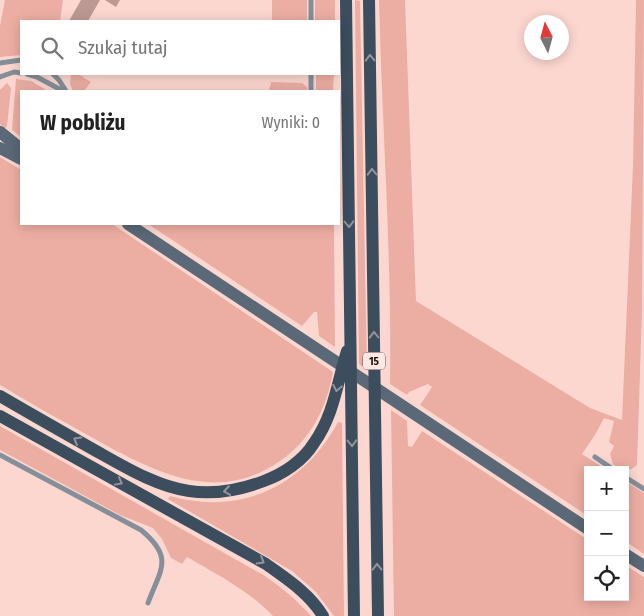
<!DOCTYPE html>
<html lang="pl">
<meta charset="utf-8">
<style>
:root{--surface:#fff;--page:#f2f2f2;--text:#222;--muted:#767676;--line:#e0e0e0}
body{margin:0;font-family:"Fira Sans Condensed",sans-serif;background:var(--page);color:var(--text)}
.controls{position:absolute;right:15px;bottom:15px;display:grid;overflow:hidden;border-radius:0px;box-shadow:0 2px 12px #0003}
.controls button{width:45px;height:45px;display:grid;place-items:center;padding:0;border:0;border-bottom:1px solid var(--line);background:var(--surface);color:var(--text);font:25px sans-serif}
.compass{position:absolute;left:524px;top:15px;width:45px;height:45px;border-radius:50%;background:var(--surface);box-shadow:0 2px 12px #0003;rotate:354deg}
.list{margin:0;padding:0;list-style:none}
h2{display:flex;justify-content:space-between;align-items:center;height:65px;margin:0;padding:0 20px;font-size:21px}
h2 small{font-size:16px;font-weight:400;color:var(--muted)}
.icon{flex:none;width:28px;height:28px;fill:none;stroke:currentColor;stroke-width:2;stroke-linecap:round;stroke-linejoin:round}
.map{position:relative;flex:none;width:644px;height:616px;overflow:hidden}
.search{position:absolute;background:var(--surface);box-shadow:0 2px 12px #0003;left:20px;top:20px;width:320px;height:55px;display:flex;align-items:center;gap:12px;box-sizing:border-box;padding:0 18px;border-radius:0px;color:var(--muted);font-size:19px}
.panel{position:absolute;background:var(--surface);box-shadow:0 2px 12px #0003;left:20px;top:90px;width:320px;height:135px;border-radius:0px}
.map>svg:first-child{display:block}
.green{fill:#ecaea3}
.building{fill:#bc9a93}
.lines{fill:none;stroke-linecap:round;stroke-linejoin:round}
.service{stroke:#858f99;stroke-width:5}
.secondary{stroke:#5a6877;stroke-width:12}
.primary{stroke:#3c4d5e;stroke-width:12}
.oneway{stroke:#93939a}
.labels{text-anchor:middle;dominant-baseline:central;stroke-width:4;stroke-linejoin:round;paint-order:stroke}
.shield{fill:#fee8e4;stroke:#60514e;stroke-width:1}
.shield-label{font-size:11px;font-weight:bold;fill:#1c100e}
</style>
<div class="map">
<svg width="644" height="616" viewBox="0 0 644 616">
<rect width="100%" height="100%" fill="#fcd7d0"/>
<path class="green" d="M5,0H63L60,21H21V55L0,57V26Z
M272,0H307V21H272Z
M315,0H335V21H315Z
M355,0L360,1L367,370L359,364Z
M379,0H405L416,301L590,408L622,420L633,165L636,0H644L642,310L637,465C628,473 622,471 613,464L610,454L614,446L609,442L614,421L604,418L595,435L582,454L607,470H588V516L420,405L432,387L428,384L409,392L407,395L390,384C392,256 382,128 379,0Z
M71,74H78L91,82L84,91H73L70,84Z
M316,74H334L333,91H316Z
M16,79L31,81L48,91H21V137L12,130Z
M271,82L302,83L307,87V91H269Z
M7,83L11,88L7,126L4,130L0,124V90Z
M0,157L21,170V224H112L333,372C327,407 311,440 280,461C215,506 153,471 93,438C62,421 30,403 0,385Z
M148,224H334L335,347L319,336L317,312H314L302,326Z
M391,410L407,421L408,446L412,447L422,431L588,540V597H625V565L644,577V616H394Z
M338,422L342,423L344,616H334L316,592L292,571L168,499L170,496C241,516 304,486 338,422Z
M0,426L265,576C282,588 297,600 311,616H273C248,590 218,575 187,557L182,564L171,558L162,539L153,528L120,515L0,450Z
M625,481L644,493V554L625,541Z"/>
<path class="building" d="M81,0H100L88,21H69Z
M105,0H120L116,7Z"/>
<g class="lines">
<path class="service" d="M311,0V21
M0,63L21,60
M27,74L37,77L63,91
M53,74L59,80L66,91
M0,77L14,72L21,73
M311,91V74
M0,455L141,530C175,558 160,570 148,603
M595,457L614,470
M625,477L644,489"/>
<path class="secondary" d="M0,132L21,149
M0,148L21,159
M128,224L588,529
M625,554L644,566"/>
<path class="primary" d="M346,0L354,616
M369,0L378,616
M0,396C29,413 59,430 89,447C120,464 154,486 189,491C215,495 240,490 264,481C283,474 303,461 314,443C334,415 337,383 347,351
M0,416L266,564C288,580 309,593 323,616"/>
</g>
<defs><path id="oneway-chevron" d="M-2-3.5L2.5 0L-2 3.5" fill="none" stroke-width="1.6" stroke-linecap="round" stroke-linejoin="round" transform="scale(1.25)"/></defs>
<g class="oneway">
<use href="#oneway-chevron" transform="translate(370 58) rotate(-91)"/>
<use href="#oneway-chevron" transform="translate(372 172) rotate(-91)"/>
<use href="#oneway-chevron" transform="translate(349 224) rotate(89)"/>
<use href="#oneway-chevron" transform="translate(374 335) rotate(-91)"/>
<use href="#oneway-chevron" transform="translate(337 388) rotate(101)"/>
<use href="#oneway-chevron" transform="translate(77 440) rotate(-150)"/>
<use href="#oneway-chevron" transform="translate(352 443) rotate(89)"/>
<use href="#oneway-chevron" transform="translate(119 482) rotate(29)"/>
<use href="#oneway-chevron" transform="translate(227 491) rotate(172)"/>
<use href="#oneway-chevron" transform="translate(261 561) rotate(31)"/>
<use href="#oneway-chevron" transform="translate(377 567) rotate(-91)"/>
</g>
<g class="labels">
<rect class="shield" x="363" y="352.5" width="22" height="17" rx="4"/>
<g class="shield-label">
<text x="374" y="361">15</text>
</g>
</g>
</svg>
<div class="controls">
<button>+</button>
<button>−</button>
<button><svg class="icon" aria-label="locate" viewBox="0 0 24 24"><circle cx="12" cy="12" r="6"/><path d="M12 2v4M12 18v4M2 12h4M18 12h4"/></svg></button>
</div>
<svg class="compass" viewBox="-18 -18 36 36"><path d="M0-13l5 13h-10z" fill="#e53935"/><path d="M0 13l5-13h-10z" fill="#767676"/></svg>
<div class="search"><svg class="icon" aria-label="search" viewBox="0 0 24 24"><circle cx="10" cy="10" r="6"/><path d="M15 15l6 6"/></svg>Szukaj tutaj</div>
<section class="panel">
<h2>W pobliżu<small>Wyniki: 0</small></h2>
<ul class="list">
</ul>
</section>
</div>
